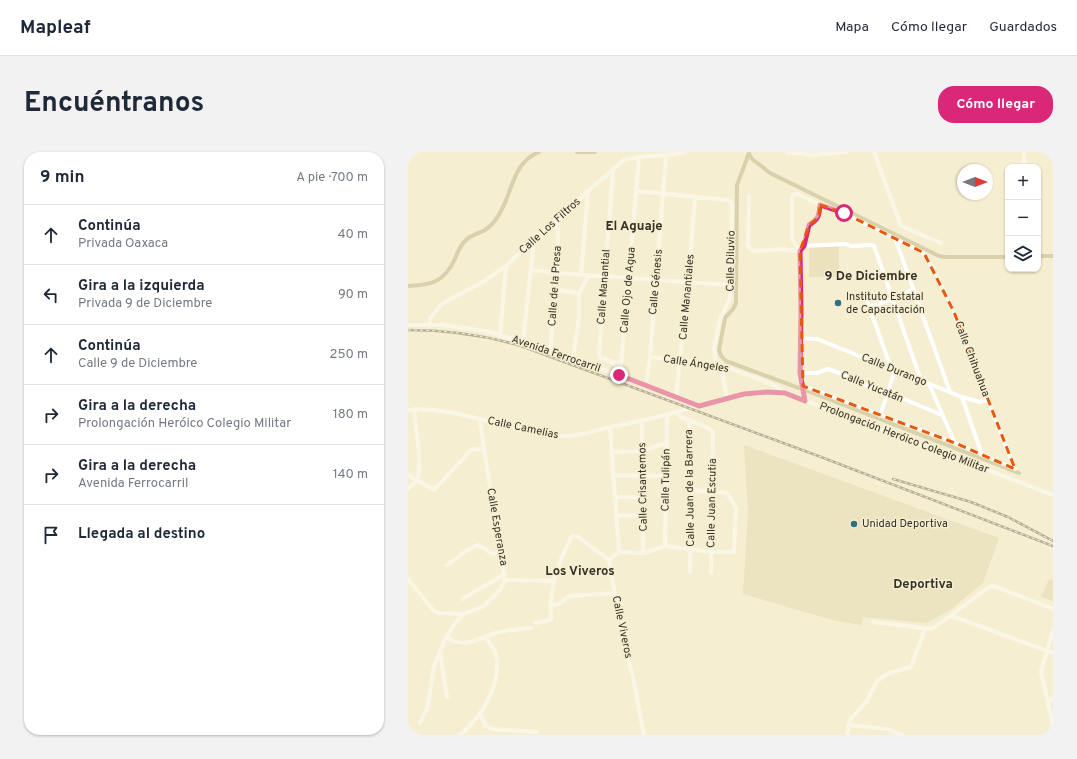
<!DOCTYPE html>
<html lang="es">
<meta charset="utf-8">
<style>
:root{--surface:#fff;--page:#f2f2f3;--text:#1f2937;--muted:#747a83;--line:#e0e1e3;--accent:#db2777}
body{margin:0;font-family:Overpass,sans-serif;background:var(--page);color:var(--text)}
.controls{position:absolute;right:12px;top:12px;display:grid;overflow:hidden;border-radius:8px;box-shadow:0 1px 3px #0004}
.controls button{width:36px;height:36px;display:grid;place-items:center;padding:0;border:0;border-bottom:1px solid var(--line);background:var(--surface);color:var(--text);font:20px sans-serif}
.compass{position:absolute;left:549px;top:12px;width:36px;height:36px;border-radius:50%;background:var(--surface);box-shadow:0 1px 3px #0004;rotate:90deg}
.stop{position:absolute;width:12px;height:12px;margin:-9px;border:3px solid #db2777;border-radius:50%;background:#fff}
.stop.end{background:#db2777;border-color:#fff;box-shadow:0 1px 4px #0008}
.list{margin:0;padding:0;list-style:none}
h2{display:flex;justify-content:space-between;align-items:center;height:52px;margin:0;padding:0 16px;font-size:17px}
h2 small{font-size:13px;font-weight:400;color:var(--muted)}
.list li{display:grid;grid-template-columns:26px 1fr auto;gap:12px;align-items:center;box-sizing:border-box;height:60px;padding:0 16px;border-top:1px solid var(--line)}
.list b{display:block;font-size:15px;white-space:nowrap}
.list p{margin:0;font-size:13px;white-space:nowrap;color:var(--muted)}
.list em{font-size:13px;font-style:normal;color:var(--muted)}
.icon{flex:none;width:22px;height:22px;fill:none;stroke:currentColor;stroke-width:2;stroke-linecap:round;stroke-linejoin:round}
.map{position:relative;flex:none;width:645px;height:583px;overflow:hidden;border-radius:16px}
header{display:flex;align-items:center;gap:24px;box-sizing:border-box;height:56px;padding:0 20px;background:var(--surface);border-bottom:1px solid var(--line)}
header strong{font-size:19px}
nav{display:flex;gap:22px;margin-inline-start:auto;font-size:14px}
.intro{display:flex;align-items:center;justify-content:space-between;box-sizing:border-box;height:96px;padding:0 24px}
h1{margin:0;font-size:28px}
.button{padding:10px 18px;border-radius:16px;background:var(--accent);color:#fff;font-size:14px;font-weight:700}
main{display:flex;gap:24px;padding:0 24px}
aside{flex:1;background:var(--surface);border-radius:16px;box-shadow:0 1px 3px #0004}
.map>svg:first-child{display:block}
.built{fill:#ebe2bd}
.green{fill:#dfd5aa}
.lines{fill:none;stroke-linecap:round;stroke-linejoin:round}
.canal{stroke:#b5aa7e;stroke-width:4}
.minor{stroke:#fff;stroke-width:4}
.rail-casing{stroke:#686454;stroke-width:2.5}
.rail{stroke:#f5eed1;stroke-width:1;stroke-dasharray:3;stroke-linecap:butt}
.route{stroke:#db2777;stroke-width:5}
.marked{fill:none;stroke:#e8590c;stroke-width:3;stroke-dasharray:8 5;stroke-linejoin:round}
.poi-dot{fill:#2f7183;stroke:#f5eed1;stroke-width:1.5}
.labels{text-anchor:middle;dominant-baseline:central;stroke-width:3;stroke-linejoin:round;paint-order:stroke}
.street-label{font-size:11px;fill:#343126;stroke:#f5eed1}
.poi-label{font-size:11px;fill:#343126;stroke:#f5eed1;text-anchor:start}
.quarter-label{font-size:13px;font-weight:bold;fill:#343126;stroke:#f5eed1}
</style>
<header>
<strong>Mapleaf</strong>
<nav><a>Mapa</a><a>Cómo llegar</a><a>Guardados</a></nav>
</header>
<div class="intro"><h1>Encuéntranos</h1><a class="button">Cómo llegar</a></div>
<main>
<aside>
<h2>9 min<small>A pie · 700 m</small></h2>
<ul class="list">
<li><svg class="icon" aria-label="ahead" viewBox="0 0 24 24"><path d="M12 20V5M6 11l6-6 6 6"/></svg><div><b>Continúa</b><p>Privada Oaxaca</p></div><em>40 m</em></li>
<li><svg class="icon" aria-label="left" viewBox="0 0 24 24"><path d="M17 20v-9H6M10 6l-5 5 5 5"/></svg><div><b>Gira a la izquierda</b><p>Privada 9 de Diciembre</p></div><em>90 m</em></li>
<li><svg class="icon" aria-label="ahead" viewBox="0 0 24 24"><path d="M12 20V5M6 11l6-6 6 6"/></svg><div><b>Continúa</b><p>Calle 9 de Diciembre</p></div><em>250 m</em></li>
<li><svg class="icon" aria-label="right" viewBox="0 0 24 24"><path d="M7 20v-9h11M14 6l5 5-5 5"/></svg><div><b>Gira a la derecha</b><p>Prolongación Heróico Colegio Militar</p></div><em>180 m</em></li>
<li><svg class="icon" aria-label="right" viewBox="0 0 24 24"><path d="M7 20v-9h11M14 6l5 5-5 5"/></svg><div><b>Gira a la derecha</b><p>Avenida Ferrocarril</p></div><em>140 m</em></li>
<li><svg class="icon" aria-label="arrive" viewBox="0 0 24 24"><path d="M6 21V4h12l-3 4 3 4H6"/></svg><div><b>Llegada al destino</b></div></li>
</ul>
</aside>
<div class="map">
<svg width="645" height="583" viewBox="0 0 645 583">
<rect width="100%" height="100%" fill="#f5eed1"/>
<path class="built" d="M401,94H431V125H401Z"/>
<path class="green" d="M336,293L591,386L575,431L542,458L518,471L455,465L454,473L428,469L335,442L340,359Z
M641,427L645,428V449L633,445Z"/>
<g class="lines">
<path class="canal" d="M169,0H187
M341,1L329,33L328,151L325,157L317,166L311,198C312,203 314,206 318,209L391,236
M341,2L344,7L362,21L531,104L537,105H600
M630,104H645
M0,134C24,133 36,130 47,107C49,101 53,93 58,88C63,83 70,82 77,78C84,74 90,65 94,57C105,36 106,10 131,0
M397,238L611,321"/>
<path class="minor" d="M379,0L403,3L439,0
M466,0L493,74L533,91
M616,0V15
M205,18L191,202L193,206L213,213
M228,39L319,48L323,50L324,54L322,146L312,167L306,197L308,213
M341,44L340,95L346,99L372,97L392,99
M487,86L542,240
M396,94L437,92L443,94L464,93L466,94L513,228
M392,99L396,94L401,73C411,67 411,63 412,53
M123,118L149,121L322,133
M173,123L180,39
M148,138L171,141
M458,146L483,216
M461,155L485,147L505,137
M0,173H35L77,179L92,183L211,223L291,253
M22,174V166L34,152L76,129L98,114L126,87L159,60L180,39L216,8L231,5L270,2L277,0
M92,183L98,114
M393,186L409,187L554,245L572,250L580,248
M115,190L126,87
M142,200L149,121L150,68
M242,205L273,208L318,215L368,234L376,241
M165,207L171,164V141L181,123
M313,215L319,246
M392,221H409L420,217L446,226L452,231L479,240L534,263
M211,223L213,213L231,5
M521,232L547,291
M238,233L242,205L258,4
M395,234L547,291L607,317
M268,245L280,131L287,45
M554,245L574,303
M397,249L392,221L393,159L392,99L384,87V45L386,42H390L412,53L436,61L516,101L530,125L546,160L607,317
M0,258C32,254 78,269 110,277C125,280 139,284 155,284C171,284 187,279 202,275C222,271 242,267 261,262C301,251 335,238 377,241L645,343
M268,260L274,266L281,268L283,338L282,420
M472,264L487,218
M234,268L235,401
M281,268L298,275L305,280L303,421
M202,275L211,400L201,408L209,453L215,469L217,494L225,525L236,583
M203,300L234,299L258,291
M0,323L26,338L64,297H76
M205,323L258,324
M0,337C3,334 7,332 9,328C15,313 7,274 6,257
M207,345H225L235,348
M208,363L235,364
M257,394L259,262
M211,400L235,401L257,394L303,400H326L328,356L319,341L283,338
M39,413L58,399L70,393L85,402L92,399
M0,427L25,458L30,461L56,462
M97,428L146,429
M54,447L97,422
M142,454L151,452L161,444L207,441
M544,464L645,501
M465,470L524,477L581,435L586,434L645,457
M127,471L143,468C141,435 149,413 164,384H169L201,408
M645,478L633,520L645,573
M38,485C56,498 70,486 88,481C99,478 111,477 123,476
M32,501L39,545
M639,549L645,547
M72,562L78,574L84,577L129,580
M12,571L20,554L26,514L38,485L48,470L56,462L76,454L93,437L97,428L76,297L72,267
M440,573L479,577L494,583
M50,583C56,581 59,576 64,571C79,555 95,523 87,500C85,495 80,489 77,485
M439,583L442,568L458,550L469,529L481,521L503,515L517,477"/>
<defs>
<path id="rail" d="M0,178C39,178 76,183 113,194L413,305L645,394
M485,327L563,350L600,365L645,389"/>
</defs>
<use href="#rail" class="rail-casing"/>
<use href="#rail" class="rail"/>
</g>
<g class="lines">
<path class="route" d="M211,223L291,254L336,242L359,240L377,241L397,249L392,221L393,159L392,99L396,94L401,73C411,67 411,63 412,53L436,61"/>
</g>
<path d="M0 0H645V583H0ZM412,53L436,61L516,101L546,160L607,317L547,291L395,234L392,99L401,73L411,65Z" fill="#f5eed1" fill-opacity=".55" fill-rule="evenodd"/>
<path class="marked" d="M412,53L436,61L516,101L546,160L607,317L547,291L395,234L392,99L401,73L411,65Z"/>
<g class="poi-dot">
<circle cx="430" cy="151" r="4"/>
<circle cx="446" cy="372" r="4"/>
</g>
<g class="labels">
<g class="street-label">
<text transform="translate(142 74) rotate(-42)">Calle Los Filtros</text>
<text transform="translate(323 109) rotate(-89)">Calle Diluvio</text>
<text transform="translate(248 130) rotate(-85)">Calle Génesis</text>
<text transform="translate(147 134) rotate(-86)">Calle de la Presa</text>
<text transform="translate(196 135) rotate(-86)">Calle Manantial</text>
<text transform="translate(220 138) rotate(-85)">Calle Ojo de Agua</text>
<text transform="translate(279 145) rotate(-85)">Calle Manantiales</text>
<text transform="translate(148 202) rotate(19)">Avenida Ferrocarril</text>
<text transform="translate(564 207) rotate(69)">Calle Chihuahua</text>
<text transform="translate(288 212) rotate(9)">Calle Ángeles</text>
<text transform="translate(486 218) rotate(22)">Calle Durango</text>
<text transform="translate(464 235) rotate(22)">Calle Yucatán</text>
<text transform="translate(115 276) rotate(12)">Calle Camelias</text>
<text transform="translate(496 286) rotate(21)">Prolongación Heróico Colegio Militar</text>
<text transform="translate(258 328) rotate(-89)">Calle Tulipán</text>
<text transform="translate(235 335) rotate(-91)">Calle Crisantemos</text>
<text transform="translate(282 336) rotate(-91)">Calle Juan de la Barrera</text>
<text transform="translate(304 351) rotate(-89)">Calle Juan Escutia</text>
<text transform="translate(89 375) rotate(80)">Calle Esperanza</text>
<text transform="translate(214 475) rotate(78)">Calle Viveros</text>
</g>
<g class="poi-label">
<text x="438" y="145">Instituto Estatal<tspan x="438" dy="13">de Capacitación</tspan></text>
<text x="454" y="372">Unidad Deportiva</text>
</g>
<g class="quarter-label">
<text x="226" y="75">El Aguaje</text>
<text x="463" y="125">9 De Diciembre</text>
<text x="172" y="420">Los Viveros</text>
<text x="515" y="433">Deportiva</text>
</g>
</g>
</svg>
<div class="controls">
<button>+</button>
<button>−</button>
<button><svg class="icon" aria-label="layers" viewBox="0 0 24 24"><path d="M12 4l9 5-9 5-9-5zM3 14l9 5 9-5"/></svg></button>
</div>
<svg class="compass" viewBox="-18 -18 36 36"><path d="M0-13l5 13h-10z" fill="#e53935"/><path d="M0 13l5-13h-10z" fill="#747a83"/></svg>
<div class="stop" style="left:436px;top:61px"></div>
<div class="stop end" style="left:211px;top:223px"></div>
</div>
</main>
